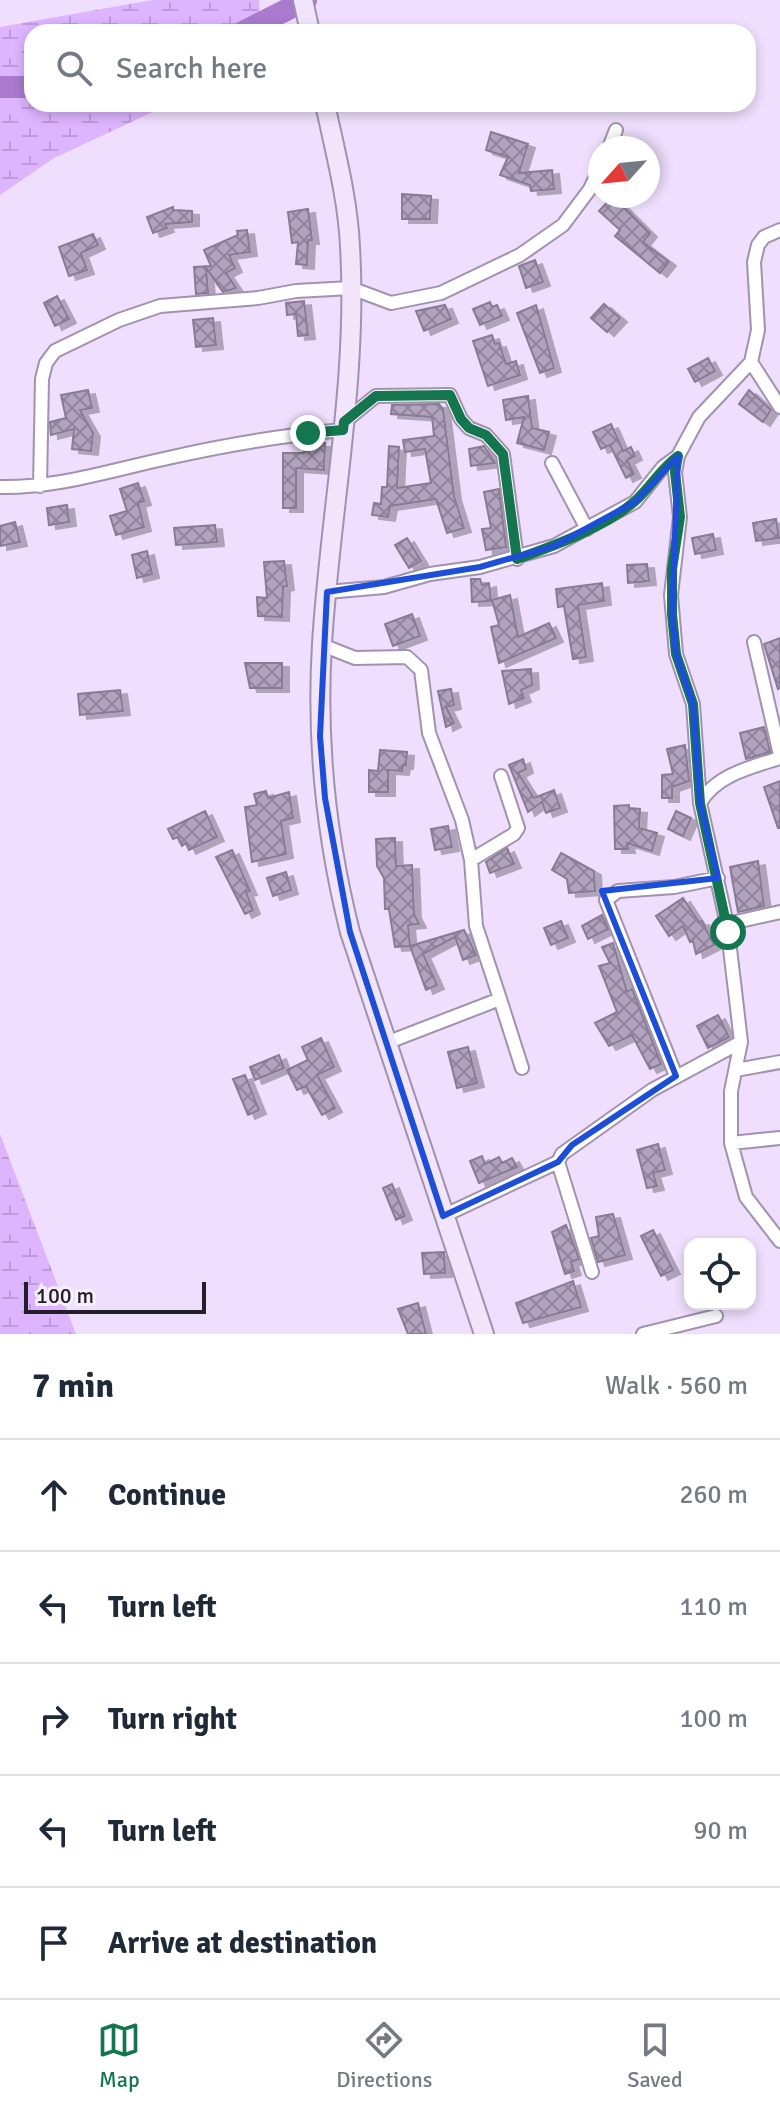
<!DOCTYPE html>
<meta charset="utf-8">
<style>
:root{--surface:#fff;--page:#f2f2f3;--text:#1f2937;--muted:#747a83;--line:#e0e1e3;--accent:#14764e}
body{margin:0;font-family:Signika,sans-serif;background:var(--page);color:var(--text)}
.controls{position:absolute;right:24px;bottom:24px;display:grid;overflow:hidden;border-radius:16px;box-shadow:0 4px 12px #0003}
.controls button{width:72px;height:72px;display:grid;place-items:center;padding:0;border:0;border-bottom:2px solid var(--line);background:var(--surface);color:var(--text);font:40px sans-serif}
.compass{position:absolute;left:588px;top:136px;width:72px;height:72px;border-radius:50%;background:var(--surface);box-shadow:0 4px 12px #0003;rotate:243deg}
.scale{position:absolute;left:24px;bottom:20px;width:182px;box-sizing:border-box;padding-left:8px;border:4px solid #241e29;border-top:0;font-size:22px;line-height:28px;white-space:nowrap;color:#241e29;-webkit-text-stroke:6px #f7f0fc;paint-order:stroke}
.stop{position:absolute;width:24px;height:24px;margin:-18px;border:6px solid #14764e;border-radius:50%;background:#fff}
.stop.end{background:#14764e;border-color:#fff;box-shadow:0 2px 8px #0008}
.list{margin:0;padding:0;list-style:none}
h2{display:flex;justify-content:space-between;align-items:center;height:104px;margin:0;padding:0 32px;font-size:34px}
h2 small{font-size:26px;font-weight:400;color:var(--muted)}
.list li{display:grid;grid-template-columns:52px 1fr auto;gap:24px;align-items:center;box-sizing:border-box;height:112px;padding:0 32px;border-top:2px solid var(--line)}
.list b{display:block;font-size:30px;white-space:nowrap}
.list em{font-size:26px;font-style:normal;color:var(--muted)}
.icon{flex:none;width:44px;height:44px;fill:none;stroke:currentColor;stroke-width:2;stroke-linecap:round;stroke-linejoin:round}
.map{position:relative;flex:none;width:780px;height:1334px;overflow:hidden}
.search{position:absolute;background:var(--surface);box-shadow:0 4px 12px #0003;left:24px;right:24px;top:24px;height:88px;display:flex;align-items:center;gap:20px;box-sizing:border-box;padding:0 28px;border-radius:24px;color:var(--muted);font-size:30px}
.sheet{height:664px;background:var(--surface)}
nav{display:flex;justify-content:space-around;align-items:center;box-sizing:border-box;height:112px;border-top:2px solid var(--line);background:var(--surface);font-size:22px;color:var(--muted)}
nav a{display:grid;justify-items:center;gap:4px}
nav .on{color:var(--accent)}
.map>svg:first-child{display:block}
.wetland{fill:url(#wetland-marsh)}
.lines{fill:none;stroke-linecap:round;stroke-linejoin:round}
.river{stroke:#a97acd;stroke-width:22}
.building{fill:url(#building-cross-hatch);stroke:#897a95;stroke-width:2;filter:url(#shadow)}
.minor-casing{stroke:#a192ae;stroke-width:16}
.secondary-casing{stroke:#a192ae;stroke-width:22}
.minor{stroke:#fff;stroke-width:12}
.secondary{stroke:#f1e4fb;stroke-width:18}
.route{stroke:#14764e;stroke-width:10}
.marked{fill:none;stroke:#1d4ed8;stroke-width:6;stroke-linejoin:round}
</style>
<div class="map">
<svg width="780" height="1334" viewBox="0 0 780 1334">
<defs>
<pattern id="wetland-marsh" width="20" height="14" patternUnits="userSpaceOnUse" patternTransform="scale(2)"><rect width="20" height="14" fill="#ddb4fe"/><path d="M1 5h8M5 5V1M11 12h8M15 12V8" fill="none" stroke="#be9ada"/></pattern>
<pattern id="building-cross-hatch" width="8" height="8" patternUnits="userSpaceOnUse" patternTransform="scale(2)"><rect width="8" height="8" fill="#b1a2be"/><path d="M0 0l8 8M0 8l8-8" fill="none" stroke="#90839a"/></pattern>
<filter id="shadow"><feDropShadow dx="7" dy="4" stdDeviation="0" flood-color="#0004"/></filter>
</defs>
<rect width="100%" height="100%" fill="#efdefd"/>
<path class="wetland" d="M153,0H259L261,32H32V104H170L54,158L0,195V27Z
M0,1134L76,1334H0Z"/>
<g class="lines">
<path class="river" d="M243,32L306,0
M0,87H32"/>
</g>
<path class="building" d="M491,132L528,144L519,173L552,170L554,189L531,191L530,185L500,175L508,157L486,150Z
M402,194L431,196L430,219H402Z
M613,196L650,233L643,242L669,262L660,273L615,236L620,230L599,211Z
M173,207V210L192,211V222L165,224L167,228L153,233L147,217Z
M308,209L312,240H308L307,265L296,264L298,242L292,243L288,212Z
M247,230L250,252L229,255L235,268L226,273L236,288L223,292L206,268L208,293L196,294L194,267L211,266L204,250L238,235L237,231Z
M93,234L98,245L81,253L87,270L69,276L59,247Z
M535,260L543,282L526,288L519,266Z
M57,296L69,319L55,326L44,303Z
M304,301L308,335L298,336L296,314L287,315L286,303Z
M490,302L492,307L497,305L502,316L480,325L473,309Z
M604,304L620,318L607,332L591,318Z
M445,305L451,319L424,331L416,311Z
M536,305L554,368L540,373L517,313Z
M213,318L216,345L196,347L193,320Z
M492,335L495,344L499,343L506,364L516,361L520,375L488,386L473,341Z
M708,358L715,371L695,382L688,369Z
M88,390L92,408L80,410L93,433L91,451L72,449L74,429L51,435L50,422L66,418L61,395Z
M749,390L771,410L763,422L739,404Z
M528,396L532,428L549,432L544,450L517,443L524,417L506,420L503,400Z
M439,404L443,409L454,496L464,528L447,533L436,499L390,506L388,517L372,515L374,503L381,504L382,487H387L389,446L399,447L397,488L431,483L425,449L405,452L403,440L434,436L432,417L391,414L392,405Z
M611,424L623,451L631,447L635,456L627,460L634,474L626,478L610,445L601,449L593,432Z
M305,443H325L324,470L296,468V508H283V453H304Z
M484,446L495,463L471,466L469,449Z
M138,483L144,501L138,503L144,527L116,535L110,516L127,511L120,489Z
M499,489L506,547L486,550L482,529L491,528L484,492Z
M67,505L69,522L49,525L47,508Z
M776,519L779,538L756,541L753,523Z
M15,522L20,542L0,546V526Z
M215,525L217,542L176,545L174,528Z
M713,534L716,550L695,554L692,538Z
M407,538L421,561L409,568L395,545Z
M147,551L152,574L137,578L132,555Z
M284,561L287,586L283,587L282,617L258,616L257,597L267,598L264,562Z
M647,564L649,581L628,583L627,565Z
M471,579H480L482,585L489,583L491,601L472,602Z
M602,583L604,601L578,605L586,657L573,659L564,606L558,607L556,589Z
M510,595L518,637L549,623L556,638L499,663L491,627L499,625L492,600Z
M412,614L420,636L393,646L385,624Z
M780,638V688L778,689L764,644Z
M245,663H282V688H250Z
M531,669L532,685L521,690L524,698L509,704L502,671Z
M451,689L454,705L446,707L454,723L446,727L438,691Z
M120,690L123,711L80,715L78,694Z
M764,727L770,752L746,759L740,733Z
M685,745L689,781L672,787V798H662V775L673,774L667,749Z
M380,750L407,752L406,765H403L402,771L388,770V792H369V770L378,771Z
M523,759L526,769L518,773L534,798L554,790L560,808L546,813L542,802L528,812L509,765Z
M780,781V828H778L764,787Z
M266,791L268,798L289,792L293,818L281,821L286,854L252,862L245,807L257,805L254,794Z
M629,805V808L640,809L639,828L657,833L652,851L627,843L628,849H615L614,806Z
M205,811L217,837L189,850L186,843L182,846L178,837L173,839L168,829Z
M676,811L691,818L683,836L668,829Z
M448,826L452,847L435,850L431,829Z
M395,838L396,866L412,865L414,914L419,924L408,925L410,946L395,947L389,909H385L384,878L377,866L376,839Z
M507,848L514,864L490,873L486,862Z
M232,850L250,891L246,892L253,910L245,914L216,857Z
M561,853L594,871L595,891L569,893L567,879L552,870Z
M758,861L764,906L738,912L730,867Z
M286,872L291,890L273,896L267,878Z
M683,898L699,922L702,921L714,945L696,954L693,941L690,942L683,926L669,936L656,916Z
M602,915L608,929L588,939L582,926Z
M561,921L568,938L551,945L544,928Z
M464,930L476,955L463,960L455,937L423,954L437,985L426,990L410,946Z
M613,943L627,992L632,989L661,1064L650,1069L632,1035L609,1046L595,1023L617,1012L599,966L610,963L602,947Z
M718,1015L729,1037L708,1048L697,1026Z
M321,1038L334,1067L317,1075L335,1108L322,1115L306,1086L297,1090L287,1070L308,1060L302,1047Z
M468,1047L477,1083L457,1088L448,1052Z
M279,1055L284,1068L255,1080L250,1067Z
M245,1075L259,1110L248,1115L233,1079Z
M658,1144L665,1170L653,1173L657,1186L647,1188L637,1150Z
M482,1156L485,1164L499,1157L502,1163L512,1158L517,1167L479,1183L470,1161Z
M392,1184L405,1216L396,1220L383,1188Z
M613,1214L625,1255L598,1262L591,1238L599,1236L596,1217Z
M566,1225L579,1259L571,1262L574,1271L565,1274L552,1232Z
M653,1230L673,1270L661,1276L641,1236Z
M444,1252L445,1273L424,1274L422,1253Z
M573,1281L581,1307L523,1323L516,1303Z
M418,1303L426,1334H408L398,1309Z"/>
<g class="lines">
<defs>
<path id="minor" d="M609,148L616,130
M780,230L764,237L758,245L754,262L758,330L751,362L699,417L678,456L675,472L680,517L671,595L676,654L693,704L700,803L727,924L736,999L741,1042L731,1091V1143L746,1197L780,1241
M751,362L780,407
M344,422L376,396L450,395L461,419L469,428L486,435L503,454L517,559
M552,463L587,529
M40,486L42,379L46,363L55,351L119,320L160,306L258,298L296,291L351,288L391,303L441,293L520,255L563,225L590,189L600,168
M0,487C58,488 112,470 168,458C225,445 285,435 343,430
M327,592L384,587L430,574L480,567L554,546L635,502L663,467L678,456
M754,642L780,755
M322,645L355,658L407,657L421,670L429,733L462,820L471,860L476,926L500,999L386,1043
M700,803C716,775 751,767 780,758
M471,860L514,834L518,828L501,776
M727,924L780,912
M500,999L522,1068
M736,1070L780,1062
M676,1076L606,900L618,891L674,887L718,878
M731,1143L780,1138
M443,1216L558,1162
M592,1272L558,1162L562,1154L652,1090L741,1042
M643,1334L716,1316"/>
<path id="secondary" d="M303,0L310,32
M325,104C335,151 348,199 350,247C358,380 330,512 322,644C316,742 326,837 350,932L484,1334"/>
</defs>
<use href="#minor" class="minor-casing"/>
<use href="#secondary" class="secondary-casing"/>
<use href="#minor" class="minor"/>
<use href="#secondary" class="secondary"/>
</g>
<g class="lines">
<path class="route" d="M308,433L343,430L344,422L376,396L450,395L461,419L469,428L486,435L503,454L517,559C553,546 606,527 635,501C651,487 660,469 678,456L675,472L680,517L672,569V614L676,654L693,704L700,803L728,932"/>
</g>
<path class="marked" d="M678,456L672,614L676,654L693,704L700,803L718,878L602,891L676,1076L572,1145L558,1162L443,1216L350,932L325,798L320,736L327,592L480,567L554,546L635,502Z"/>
</svg>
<div class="controls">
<button><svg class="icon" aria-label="locate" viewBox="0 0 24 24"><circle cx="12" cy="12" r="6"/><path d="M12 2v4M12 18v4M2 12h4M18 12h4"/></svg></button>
</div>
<svg class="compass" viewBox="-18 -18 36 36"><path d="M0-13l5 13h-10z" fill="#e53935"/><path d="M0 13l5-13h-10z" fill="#747a83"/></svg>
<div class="scale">100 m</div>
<div class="stop" style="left:728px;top:932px"></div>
<div class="stop end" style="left:308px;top:433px"></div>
<div class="search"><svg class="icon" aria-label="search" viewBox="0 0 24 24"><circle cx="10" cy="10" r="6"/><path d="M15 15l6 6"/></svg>Search here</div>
</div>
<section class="sheet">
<h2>7 min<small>Walk · 560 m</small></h2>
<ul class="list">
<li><svg class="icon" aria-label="ahead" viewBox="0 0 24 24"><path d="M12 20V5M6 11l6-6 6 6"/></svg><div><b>Continue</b></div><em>260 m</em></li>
<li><svg class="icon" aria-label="left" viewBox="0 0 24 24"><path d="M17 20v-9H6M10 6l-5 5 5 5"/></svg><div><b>Turn left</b></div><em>110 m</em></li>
<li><svg class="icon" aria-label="right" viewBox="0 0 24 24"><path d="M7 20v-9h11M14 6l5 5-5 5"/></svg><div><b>Turn right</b></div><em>100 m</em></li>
<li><svg class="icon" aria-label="left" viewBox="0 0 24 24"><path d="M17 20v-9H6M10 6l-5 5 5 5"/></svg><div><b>Turn left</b></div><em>90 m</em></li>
<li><svg class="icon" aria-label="arrive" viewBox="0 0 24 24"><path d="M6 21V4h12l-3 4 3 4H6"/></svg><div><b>Arrive at destination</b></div></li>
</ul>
</section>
<nav>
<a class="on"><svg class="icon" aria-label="map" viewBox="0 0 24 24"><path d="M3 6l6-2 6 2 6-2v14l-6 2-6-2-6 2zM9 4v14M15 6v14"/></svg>Map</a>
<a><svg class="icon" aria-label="directions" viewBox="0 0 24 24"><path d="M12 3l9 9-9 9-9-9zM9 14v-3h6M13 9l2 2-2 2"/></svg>Directions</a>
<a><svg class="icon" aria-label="saved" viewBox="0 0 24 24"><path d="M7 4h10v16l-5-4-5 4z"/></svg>Saved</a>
</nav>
